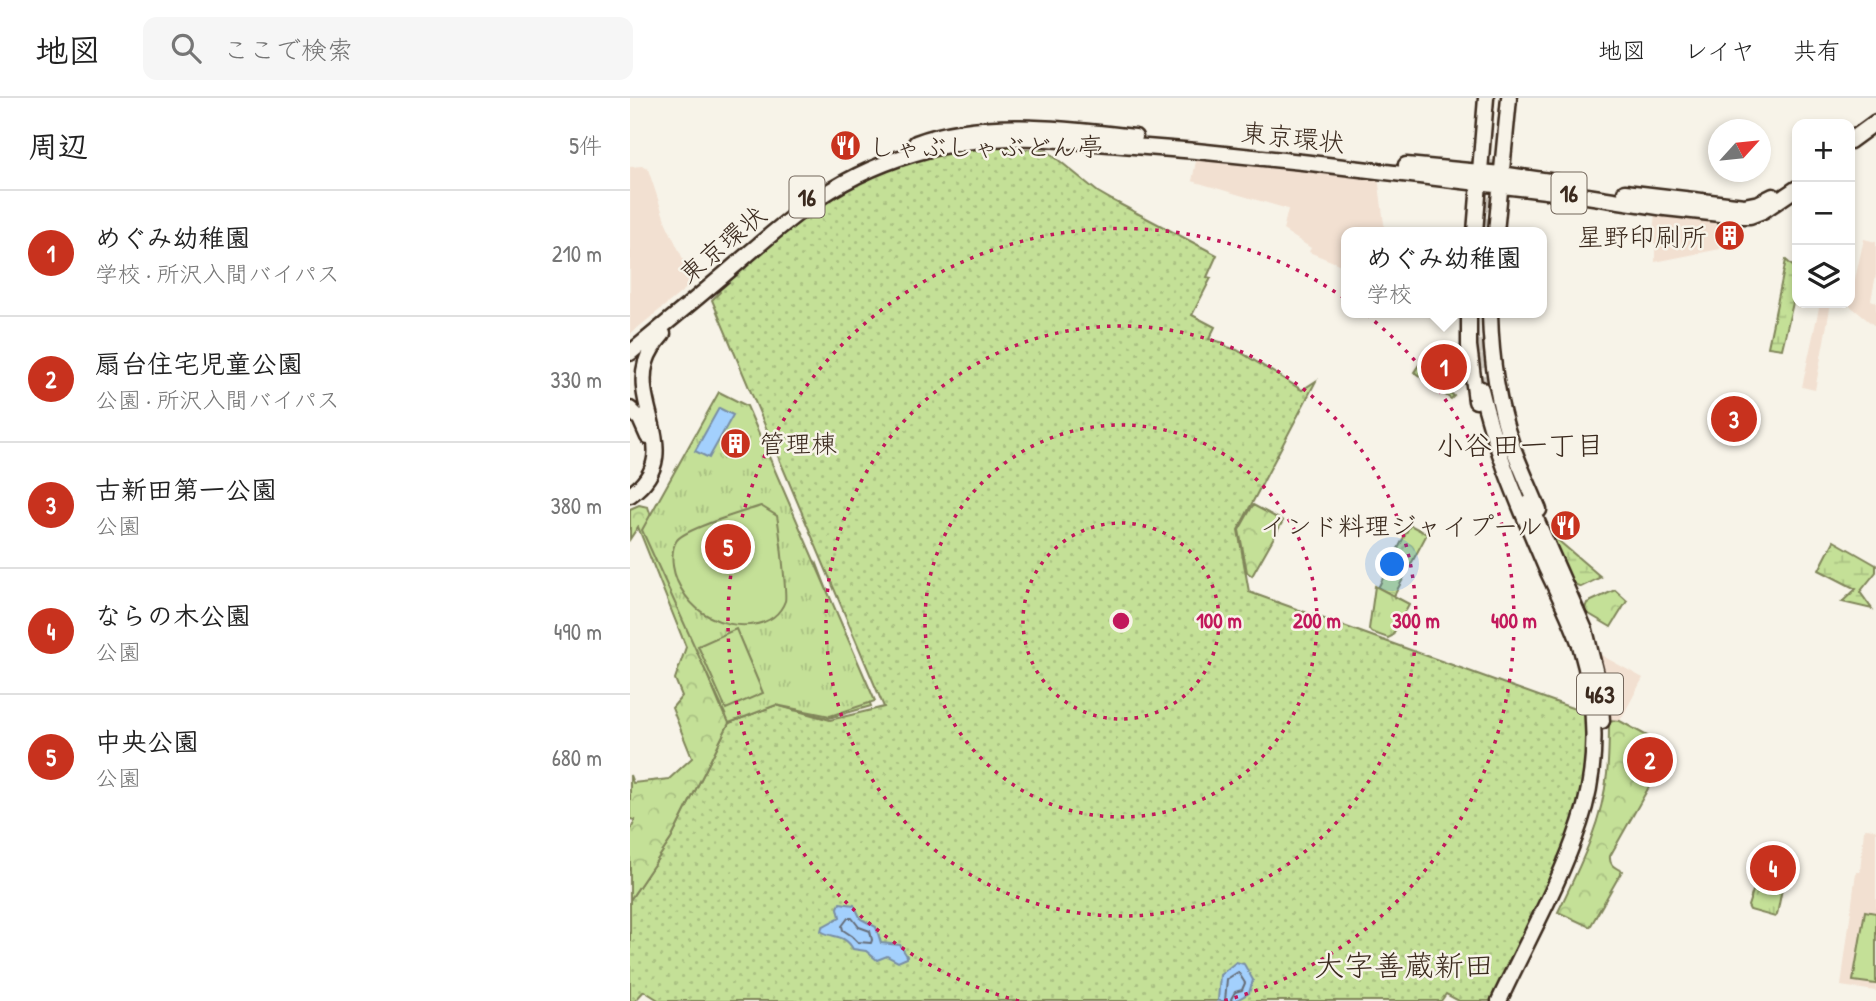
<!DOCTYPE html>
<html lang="ja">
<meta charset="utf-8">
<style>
:root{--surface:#fff;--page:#f6f6f6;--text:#222;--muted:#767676;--line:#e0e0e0;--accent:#c8321e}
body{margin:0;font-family:"Patrick Hand","Klee One",sans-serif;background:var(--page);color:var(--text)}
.controls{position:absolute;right:21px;top:21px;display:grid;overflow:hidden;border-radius:14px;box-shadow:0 4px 10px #0003}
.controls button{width:63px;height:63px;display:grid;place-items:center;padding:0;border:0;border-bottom:2px solid var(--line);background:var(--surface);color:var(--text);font:35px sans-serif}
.compass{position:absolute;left:1078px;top:21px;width:63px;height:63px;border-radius:50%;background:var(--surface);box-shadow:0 4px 10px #0003;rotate:63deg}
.you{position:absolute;left:763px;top:467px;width:24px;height:24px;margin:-18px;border:5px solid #fff;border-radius:50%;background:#1a73e8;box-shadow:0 0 0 10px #1a73e833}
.badge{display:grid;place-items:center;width:46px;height:46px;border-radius:50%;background:var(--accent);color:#fff;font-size:23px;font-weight:700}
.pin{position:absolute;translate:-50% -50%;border:4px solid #fff;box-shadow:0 2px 7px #0006}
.popup{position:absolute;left:711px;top:129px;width:206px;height:91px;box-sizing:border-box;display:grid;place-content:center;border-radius:14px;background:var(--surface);filter:drop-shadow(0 2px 5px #0005);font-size:23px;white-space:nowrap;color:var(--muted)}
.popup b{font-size:26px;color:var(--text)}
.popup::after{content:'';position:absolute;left:50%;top:100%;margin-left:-14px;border:14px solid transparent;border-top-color:var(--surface)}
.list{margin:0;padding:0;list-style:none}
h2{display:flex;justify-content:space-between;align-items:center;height:91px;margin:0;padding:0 28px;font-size:30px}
h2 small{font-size:23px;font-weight:400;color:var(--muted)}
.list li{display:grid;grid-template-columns:46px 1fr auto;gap:21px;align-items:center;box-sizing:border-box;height:126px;padding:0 28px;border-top:2px solid var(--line)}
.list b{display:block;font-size:26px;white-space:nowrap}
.list p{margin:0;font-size:23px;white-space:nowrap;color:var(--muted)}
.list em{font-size:23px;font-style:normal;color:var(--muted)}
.icon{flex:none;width:38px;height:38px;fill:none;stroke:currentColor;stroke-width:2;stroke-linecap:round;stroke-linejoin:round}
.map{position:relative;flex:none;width:1246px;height:903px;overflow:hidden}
header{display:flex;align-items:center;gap:42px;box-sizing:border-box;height:98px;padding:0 35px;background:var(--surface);border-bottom:2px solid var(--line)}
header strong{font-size:33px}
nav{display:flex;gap:38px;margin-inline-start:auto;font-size:24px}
.search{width:490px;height:63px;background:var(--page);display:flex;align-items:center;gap:18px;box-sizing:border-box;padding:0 24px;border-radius:14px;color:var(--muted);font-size:26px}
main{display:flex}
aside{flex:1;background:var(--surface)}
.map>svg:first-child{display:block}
.built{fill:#f2e0d1}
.grass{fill:url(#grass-dots);stroke:#80855a;stroke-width:2}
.forest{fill:url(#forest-crowns);stroke:#80855a;stroke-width:2}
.wetland{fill:url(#wetland-marsh);stroke:#80855a;stroke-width:2}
.park{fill:url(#park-tufts);stroke:#80855a;stroke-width:2}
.garden{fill:#c4e097;stroke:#80855a;stroke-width:2}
.water{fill:#a3d0fd;stroke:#798ea4;stroke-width:2}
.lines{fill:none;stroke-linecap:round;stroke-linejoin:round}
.shore{stroke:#656c77;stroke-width:2}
.highway-tunnel{stroke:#d1cbc0;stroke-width:14;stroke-dasharray:14 7;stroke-linecap:butt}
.highway-casing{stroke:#3b2a1e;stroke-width:19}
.highway{stroke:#f7f3e8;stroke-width:14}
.ring{fill:none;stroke:#c2185b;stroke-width:3.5;stroke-dasharray:3.5 7}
.labels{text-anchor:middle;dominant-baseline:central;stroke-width:5;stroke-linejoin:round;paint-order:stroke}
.shield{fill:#f7f3e8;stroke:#73665b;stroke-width:2}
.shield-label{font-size:24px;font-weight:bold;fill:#3b2a1e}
.street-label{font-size:26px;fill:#3b2a1e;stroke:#f7f3e8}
.poi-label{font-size:26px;fill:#3b2a1e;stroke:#f7f3e8;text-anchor:start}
.neighbourhood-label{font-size:28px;fill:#3b2a1e;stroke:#f7f3e8}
.quarter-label{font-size:30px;fill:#3b2a1e;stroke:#f7f3e8}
.centre{fill:#c2185b;stroke:#f7f3e8;stroke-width:3.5}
.ring-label{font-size:21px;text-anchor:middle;font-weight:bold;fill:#c2185b;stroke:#f7f3e8;stroke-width:5;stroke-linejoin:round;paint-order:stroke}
</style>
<header>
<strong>地図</strong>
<div class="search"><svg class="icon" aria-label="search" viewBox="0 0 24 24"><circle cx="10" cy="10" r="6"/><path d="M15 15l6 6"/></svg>ここで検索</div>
<nav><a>地図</a><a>レイヤ</a><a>共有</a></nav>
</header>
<main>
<aside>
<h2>周辺<small>5件</small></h2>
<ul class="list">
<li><span class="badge">1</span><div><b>めぐみ幼稚園</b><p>学校 · 所沢入間バイパス</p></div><em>210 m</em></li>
<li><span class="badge">2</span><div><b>扇台住宅児童公園</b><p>公園 · 所沢入間バイパス</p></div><em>330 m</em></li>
<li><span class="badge">3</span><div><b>古新田第一公園</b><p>公園</p></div><em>380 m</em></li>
<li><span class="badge">4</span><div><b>ならの木公園</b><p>公園</p></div><em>490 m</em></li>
<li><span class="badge">5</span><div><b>中央公園</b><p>公園</p></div><em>680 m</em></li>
</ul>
</aside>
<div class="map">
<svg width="1246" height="903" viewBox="0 0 1246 903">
<defs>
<pattern id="grass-dots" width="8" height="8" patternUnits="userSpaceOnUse" patternTransform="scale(1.75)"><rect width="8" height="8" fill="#c4e097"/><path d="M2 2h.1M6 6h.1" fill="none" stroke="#a9c082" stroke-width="1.8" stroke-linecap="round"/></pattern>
<pattern id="forest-crowns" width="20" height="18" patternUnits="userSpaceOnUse" patternTransform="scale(1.75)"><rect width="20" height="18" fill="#c4e097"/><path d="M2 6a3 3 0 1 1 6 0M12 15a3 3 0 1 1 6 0" fill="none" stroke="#a9c082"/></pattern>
<pattern id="wetland-marsh" width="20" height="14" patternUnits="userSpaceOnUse" patternTransform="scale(1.75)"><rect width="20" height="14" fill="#c4e097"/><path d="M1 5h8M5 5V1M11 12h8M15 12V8" fill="none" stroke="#a9c082"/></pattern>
<pattern id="park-tufts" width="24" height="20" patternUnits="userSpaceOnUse" patternTransform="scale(1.75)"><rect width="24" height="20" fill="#c4e097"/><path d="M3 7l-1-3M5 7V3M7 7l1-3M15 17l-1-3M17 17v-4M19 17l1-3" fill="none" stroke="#a9c082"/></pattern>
</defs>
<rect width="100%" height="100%" fill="#f7f3e8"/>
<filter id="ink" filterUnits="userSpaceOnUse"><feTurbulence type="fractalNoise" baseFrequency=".0143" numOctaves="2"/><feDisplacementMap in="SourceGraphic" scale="14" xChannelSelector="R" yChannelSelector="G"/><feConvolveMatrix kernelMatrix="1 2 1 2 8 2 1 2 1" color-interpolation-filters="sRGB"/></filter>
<g filter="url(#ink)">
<path class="built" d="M567,58L748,78L755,134H716V169L679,154L681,150L653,132L658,111L562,83Z
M12,68L18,71L36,125L64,184L0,236V69Z
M1025,115L1093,122L1090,151L1025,164V145H1022Z
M1234,141L1246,144V177L1241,202L1246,204V229L1219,207Z
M1190,205H1201L1185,292L1172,289Z
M931,416L945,424L933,442L927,437L923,425L927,418Z
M969,556L1013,580L990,623L979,622L977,594Z
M1238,730L1246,732V893L1211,888L1226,774H1230L1234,732Z"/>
<path class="grass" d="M377,46L394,51L416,52L468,94L482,102L587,157L577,179L581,180L562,217L585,229L579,241L594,245L597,249L607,252L672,292L686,283L608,432L619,494L956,615L957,648L950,706L927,768L864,903H829L816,896L811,903H30L14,893L5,903H0V802L41,741L99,625L146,607L200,622L254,609L82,202L90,194L88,190L165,124L215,90L261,69L310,53Z"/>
<path class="forest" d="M9,407L18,409L65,548L94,617L136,596L165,516L187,466L241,608L199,620L146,607L99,625L41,741L0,802V734L5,722L0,721V677L3,685L39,681L62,660L42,610L52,598L45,581L56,549L8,429L0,441V411Z
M623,407L653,423L622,478L617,474L609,432Z
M780,427L797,436L764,498L748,490Z
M985,492L997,503L981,529L954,513L957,505Z
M979,622L990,623L1019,639L1003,670L1022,676L1024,680L980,758C979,767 984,769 992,773L960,829L928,814C949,770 972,725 977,676C979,658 979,640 979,622Z"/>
<path class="wetland" d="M1156,162L1167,172V188L1152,251L1138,249Z
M923,438L971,479L951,489L940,484Z
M1204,443L1246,467V474L1230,494L1242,511L1212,504L1226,491L1189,472Z"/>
<path class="park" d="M793,261L815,275L817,278L816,280L821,284L816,291L824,298L821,301L784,274Z
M89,294L117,308L245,603L200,618L146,607L99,625L12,432Z
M745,488L779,506L762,538L758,540L741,534L739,531Z
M1138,747L1159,754L1147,817L1145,819L1120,812L1118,808Z"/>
<path class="garden" d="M131,408L147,418C149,427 157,498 155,503C144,533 103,531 80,519C61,510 46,488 43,468C42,460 42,449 47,442C57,430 113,414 131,408Z
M106,531L133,595L96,611L68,548Z
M1235,813L1246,815V886L1223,883Z"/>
<path class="water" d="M89,310L103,317L79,360L65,353Z
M210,805L224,807L231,821L246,829L251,845L270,847L277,858V860L268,864L257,858L247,862L236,853L223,851C214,835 203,841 191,833L192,829L210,819L208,810Z
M606,864L614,866L623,882L619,895L605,903H588L590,877Z"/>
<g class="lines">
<path class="shore" d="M218,820H222L229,829L240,833L242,842L241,845L228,844L222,838L213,832L212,828Z
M595,903L597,881L608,874L615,885L612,892L605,894L601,901L602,903"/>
<path class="highway-tunnel" d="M854,134L861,62
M848,242L849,269
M856,256L859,292"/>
<defs>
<path id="highway" d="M1220,43L1246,24
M286,45C352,20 436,31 505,39
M776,67L871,76L940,86
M995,94L1114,108L1129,105L1143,98
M845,134L856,0
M866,134L879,0
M839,215V248L846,303
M860,215C861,260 867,304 882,347C890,369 900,390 909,412
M0,255C28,232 55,210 82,187C113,161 143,133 176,109C242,60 323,38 405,40L566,53L672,64L957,98L1035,110L1108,118H1120L1133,113L1167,90
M851,291C865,353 891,411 916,470C928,495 941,521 950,547C967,603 969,669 950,725C930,785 896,845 869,903
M0,311L10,321L18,339
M0,397C55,358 2,311 16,264C19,253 26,244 33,236
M899,405L955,532L970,592L972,623"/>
</defs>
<use href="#highway" class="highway-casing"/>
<use href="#highway" class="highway"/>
</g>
</g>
<g class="ring">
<circle cx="491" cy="523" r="98"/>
<circle cx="491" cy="523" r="196"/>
<circle cx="491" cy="523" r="295"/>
<path d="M389 903A393 393 0 1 1 593 903"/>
</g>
<defs>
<symbol id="restaurant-disc" viewBox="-11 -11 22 22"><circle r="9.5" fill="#c8321e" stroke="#f7f3e8"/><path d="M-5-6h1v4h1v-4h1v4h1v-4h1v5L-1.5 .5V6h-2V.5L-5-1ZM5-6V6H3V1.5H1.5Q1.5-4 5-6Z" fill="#fff"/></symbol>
<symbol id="building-disc" viewBox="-11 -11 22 22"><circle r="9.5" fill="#c8321e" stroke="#f7f3e8"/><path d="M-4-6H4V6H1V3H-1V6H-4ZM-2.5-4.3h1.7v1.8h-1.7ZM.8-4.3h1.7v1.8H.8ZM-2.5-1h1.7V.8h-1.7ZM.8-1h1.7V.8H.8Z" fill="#fff"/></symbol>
</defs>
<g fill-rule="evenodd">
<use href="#restaurant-disc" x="198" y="30" width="35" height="35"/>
<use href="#building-disc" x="1082" y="120" width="35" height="35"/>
<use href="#building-disc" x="88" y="328" width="35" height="35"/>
<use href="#restaurant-disc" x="918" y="410" width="35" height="35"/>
</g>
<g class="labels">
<g class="shield">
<rect x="921.5" y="74.5" width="35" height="41" rx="5"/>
<rect x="159.5" y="78.5" width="35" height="41" rx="5"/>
<rect x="947" y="575.5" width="46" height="41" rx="5"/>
</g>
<g class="shield-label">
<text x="939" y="95">16</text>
<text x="177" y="99">16</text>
<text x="970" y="596">463</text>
</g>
<g class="street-label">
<text transform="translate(663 39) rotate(6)">東京環状</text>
<text transform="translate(92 146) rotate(-40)">東京環状</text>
</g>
<g class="poi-label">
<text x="239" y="48">しゃぶしゃぶどん亭</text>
<text x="1077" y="138" text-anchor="end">星野印刷所</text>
<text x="129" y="345">管理棟</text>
<text x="913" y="427" text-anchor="end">インド料理ジャイプール</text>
</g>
<g class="neighbourhood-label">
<text x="890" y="347">小谷田一丁目</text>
</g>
<g class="quarter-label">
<text x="774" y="867">大字善蔵新田</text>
</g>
</g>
<circle cx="491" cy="523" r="10" class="centre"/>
<g class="ring-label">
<text x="589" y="530">100 m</text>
<text x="687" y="530">200 m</text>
<text x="786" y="530">300 m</text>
<text x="884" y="530">400 m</text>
</g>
</svg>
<div class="controls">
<button>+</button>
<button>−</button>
<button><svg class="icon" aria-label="layers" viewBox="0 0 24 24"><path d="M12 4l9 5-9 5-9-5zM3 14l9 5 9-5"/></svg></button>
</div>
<svg class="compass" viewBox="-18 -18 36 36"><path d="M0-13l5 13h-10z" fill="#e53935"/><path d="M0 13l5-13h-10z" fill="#767676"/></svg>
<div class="you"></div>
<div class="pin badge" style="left:814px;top:269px">1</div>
<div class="popup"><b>めぐみ幼稚園</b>学校</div>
<div class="pin badge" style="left:1020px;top:662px">2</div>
<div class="pin badge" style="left:1104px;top:321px">3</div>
<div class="pin badge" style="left:1143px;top:770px">4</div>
<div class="pin badge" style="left:98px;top:449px">5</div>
</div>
</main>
